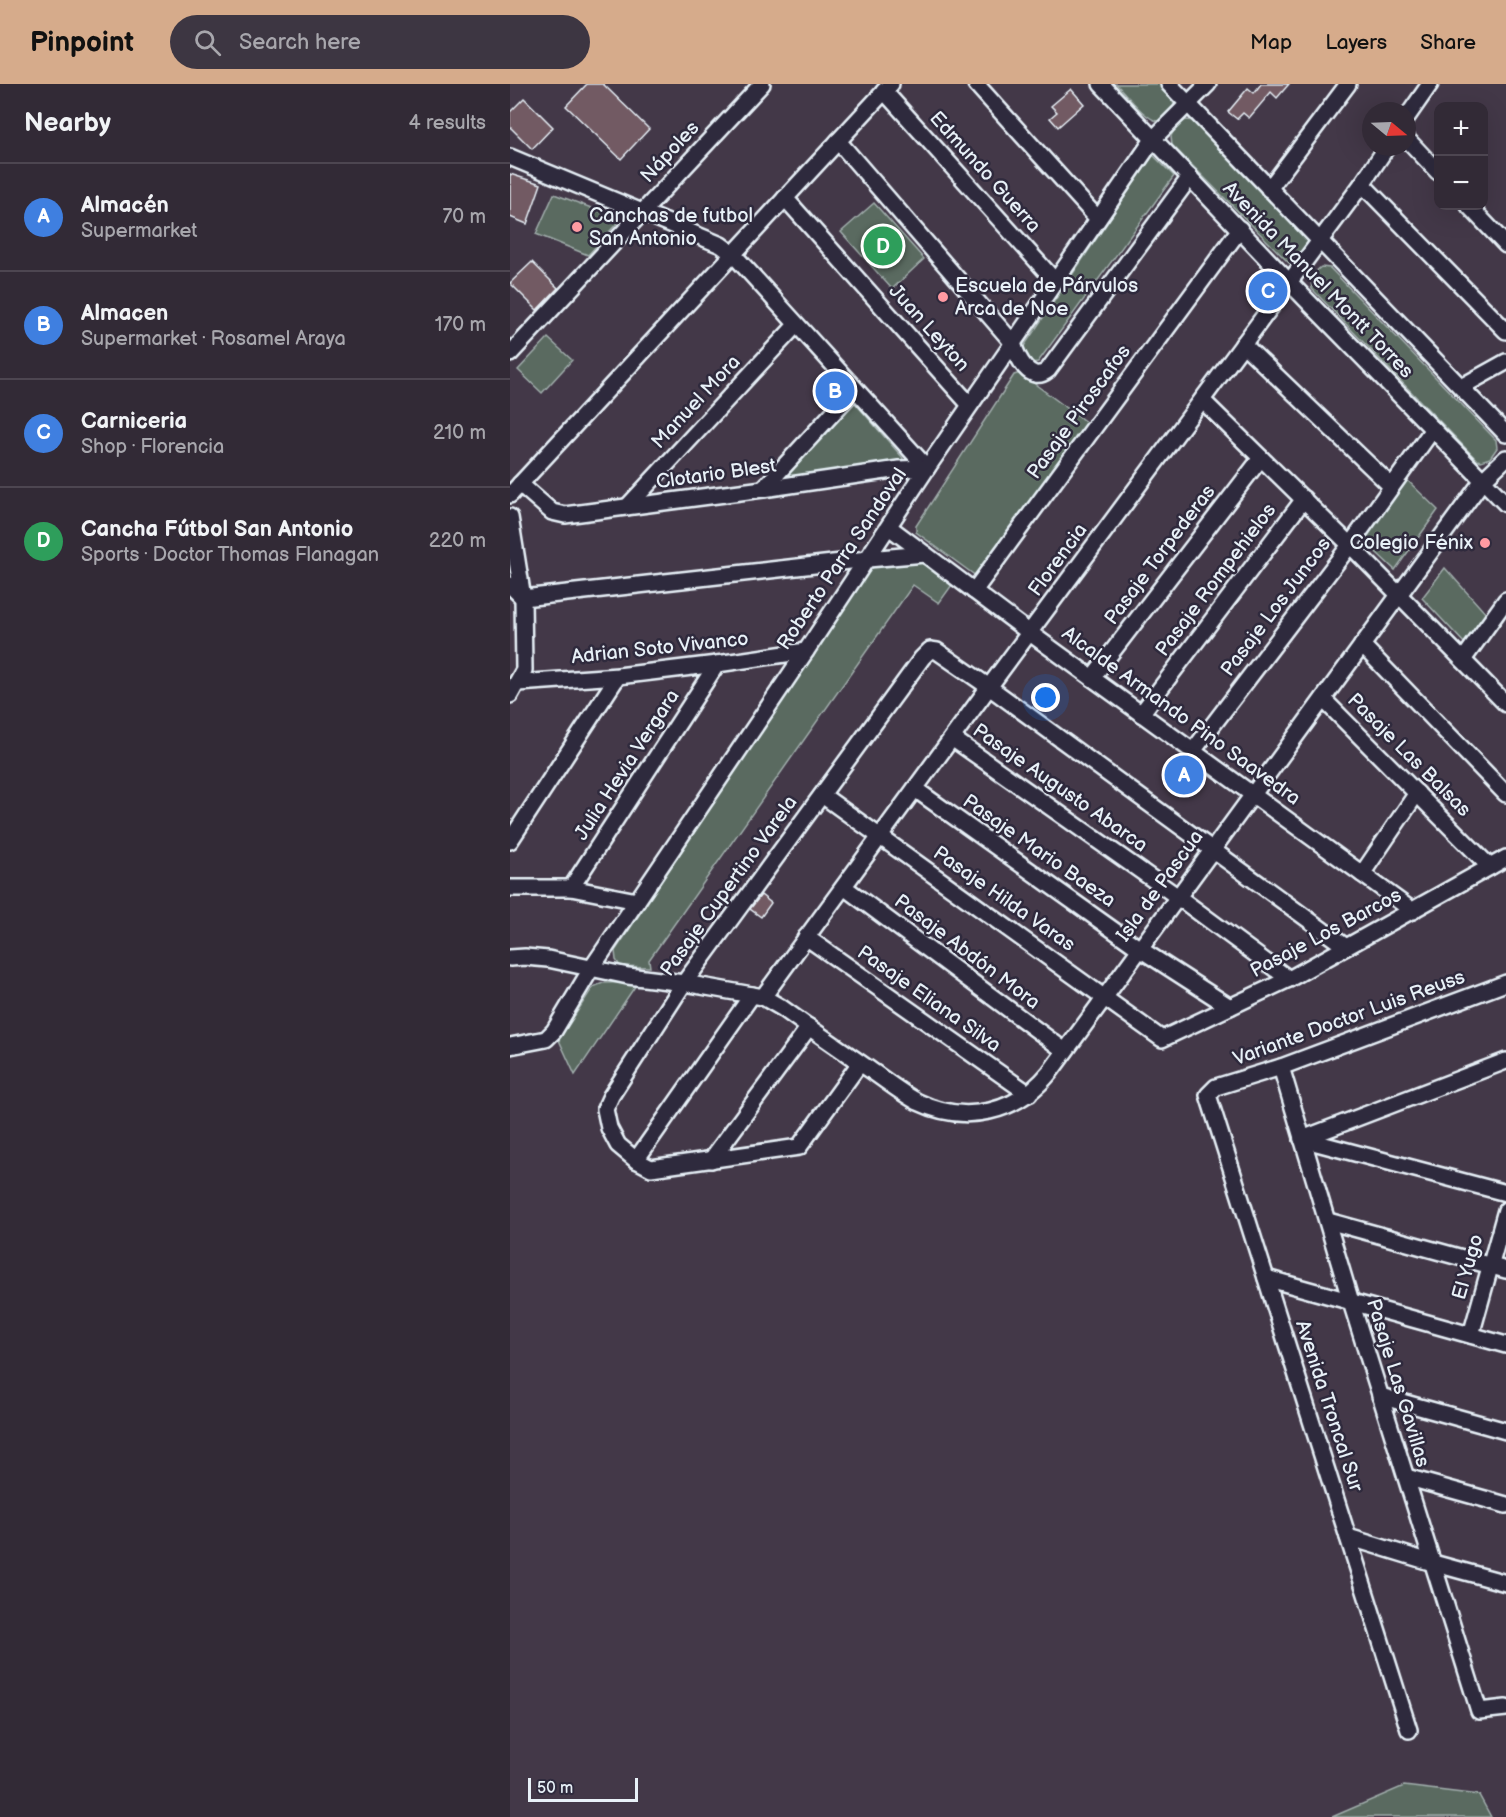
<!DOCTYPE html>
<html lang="en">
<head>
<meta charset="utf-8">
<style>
  body { margin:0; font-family:"Balsamiq Sans",sans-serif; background:#3d3642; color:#f1f3f6 }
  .controls { position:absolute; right:18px; top:18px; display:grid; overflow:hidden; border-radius:12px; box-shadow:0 6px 24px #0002 }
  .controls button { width:54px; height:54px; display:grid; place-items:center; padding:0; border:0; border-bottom:2px solid #4d4651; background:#322a36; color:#f1f3f6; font:30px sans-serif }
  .compass { position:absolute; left:852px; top:18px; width:54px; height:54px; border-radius:50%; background:#322a36; box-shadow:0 6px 24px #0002; rotate:109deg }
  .scale { position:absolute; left:18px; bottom:15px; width:110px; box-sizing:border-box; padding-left:6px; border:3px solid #e8f1f8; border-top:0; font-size:16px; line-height:21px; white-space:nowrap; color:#e8f1f8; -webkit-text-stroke:4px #2f2a3d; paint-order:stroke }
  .you { position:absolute; left:536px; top:614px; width:21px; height:21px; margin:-15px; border:4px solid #fff; border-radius:50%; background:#1a73e8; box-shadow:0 0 0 9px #1a73e833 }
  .badge { display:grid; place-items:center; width:39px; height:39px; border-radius:50%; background:#d6ab8b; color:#fff; font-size:20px; font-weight:700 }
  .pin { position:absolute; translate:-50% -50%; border:3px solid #fff; box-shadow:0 2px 6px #0006 }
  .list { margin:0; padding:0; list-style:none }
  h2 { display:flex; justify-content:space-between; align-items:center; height:78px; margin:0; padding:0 24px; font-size:26px }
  h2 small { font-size:20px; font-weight:400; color:#a8a7ad }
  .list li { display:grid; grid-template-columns:39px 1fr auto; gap:18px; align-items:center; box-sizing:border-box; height:108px; padding:0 24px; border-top:2px solid #4d4651 }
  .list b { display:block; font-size:22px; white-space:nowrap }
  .list p { margin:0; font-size:20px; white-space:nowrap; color:#a8a7ad }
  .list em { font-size:20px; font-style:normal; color:#a8a7ad }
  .icon { flex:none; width:33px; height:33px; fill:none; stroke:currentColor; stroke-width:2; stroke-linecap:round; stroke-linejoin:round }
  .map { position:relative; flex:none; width:996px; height:1733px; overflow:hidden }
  header { display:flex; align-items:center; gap:36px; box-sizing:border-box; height:84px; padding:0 30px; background:#d6ab8b; color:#111 }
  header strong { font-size:28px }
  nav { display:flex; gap:33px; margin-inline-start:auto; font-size:21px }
  .search { width:420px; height:54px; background:#3d3642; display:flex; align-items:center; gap:15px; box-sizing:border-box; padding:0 21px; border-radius:33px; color:#a8a7ad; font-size:22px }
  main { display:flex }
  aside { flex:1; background:#322a36 }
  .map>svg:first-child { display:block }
  .green { fill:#5a6a61; stroke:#a1aeac; stroke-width:1.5 }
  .building { fill:#725a63; stroke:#e8f1f8; stroke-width:1.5 }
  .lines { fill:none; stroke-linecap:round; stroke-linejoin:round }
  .minor-casing { stroke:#e8f1f8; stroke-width:20 }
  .minor { stroke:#2f2a3d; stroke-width:15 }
  .poi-dot { fill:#ff9aa2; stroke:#2f2a3d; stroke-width:2 }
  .labels { text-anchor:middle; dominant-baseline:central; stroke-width:5; stroke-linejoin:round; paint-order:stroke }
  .street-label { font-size:20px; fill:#e8f1f8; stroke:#2f2a3d }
  .poi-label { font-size:20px; fill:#e8f1f8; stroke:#2f2a3d; text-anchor:start }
</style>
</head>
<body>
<header>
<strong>Pinpoint</strong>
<div class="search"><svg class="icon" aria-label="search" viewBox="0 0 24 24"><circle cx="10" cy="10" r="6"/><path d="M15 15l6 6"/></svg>Search here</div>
<nav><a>Map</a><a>Layers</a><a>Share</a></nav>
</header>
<main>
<aside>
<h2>Nearby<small>4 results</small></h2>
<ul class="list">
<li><span class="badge" style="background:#3f7fe0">A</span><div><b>Almacén</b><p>Supermarket</p></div><em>70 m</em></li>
<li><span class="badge" style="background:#3f7fe0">B</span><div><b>Almacen</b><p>Supermarket · Rosamel Araya</p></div><em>170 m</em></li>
<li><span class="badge" style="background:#3f7fe0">C</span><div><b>Carniceria</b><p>Shop · Florencia</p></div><em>210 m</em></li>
<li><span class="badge" style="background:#2e9e5b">D</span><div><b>Cancha Fútbol San Antonio</b><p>Sports · Doctor Thomas Flanagan</p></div><em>220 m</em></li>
</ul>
</aside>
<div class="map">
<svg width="996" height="1733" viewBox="0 0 996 1733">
  <rect width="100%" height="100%" fill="#433848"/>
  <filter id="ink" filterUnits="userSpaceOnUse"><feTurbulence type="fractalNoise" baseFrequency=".0167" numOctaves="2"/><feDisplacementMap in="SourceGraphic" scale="12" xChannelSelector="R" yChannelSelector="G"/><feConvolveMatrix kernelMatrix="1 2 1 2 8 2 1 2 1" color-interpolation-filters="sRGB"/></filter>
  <g filter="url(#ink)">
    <g class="green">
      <path d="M 606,0 L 652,0 C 659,8 664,13 664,24 C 660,28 656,36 650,37 C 638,39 615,9 606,0 Z"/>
      <path d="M 676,36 L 685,37 L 799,155 L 799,164 L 787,179 L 779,179 L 662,61 L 661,52 L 666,43 Z"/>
      <path d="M 643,71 L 664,92 L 528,278 L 520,279 L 512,265 Z"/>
      <path d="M 44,110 L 111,135 L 78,171 L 26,150 Z"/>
      <path d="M 364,119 L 414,175 L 382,205 L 331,148 Z"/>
      <path d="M 811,183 L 820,184 L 986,356 L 987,364 L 980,374 L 971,377 L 967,376 L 802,205 C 800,195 803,189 811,183 Z"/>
      <path d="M 38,254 L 62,276 L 32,309 L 8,286 Z"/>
      <path d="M 510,289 L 581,342 L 470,495 L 406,448 L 406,442 L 504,291 Z"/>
      <path d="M 340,319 L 345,319 L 393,374 L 391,381 L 272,396 L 272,390 Z"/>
      <path d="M 894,393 L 928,426 L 885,486 L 851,454 Z"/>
      <path d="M 405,474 L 442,501 L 429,519 L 403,501 L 139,876 L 140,883 L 110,882 L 106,876 L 105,867 L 363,480 Z"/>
      <path d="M 935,484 L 978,532 L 957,562 L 912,514 Z"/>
      <path d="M 128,898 L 65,991 L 49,956 L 83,903 L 93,899 Z"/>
      <path d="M 894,1702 L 969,1711 L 981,1733 L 822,1733 Z"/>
    </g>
    <g class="building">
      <path d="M 77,0 L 93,0 L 139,45 L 111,75 L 56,22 Z"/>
      <path d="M 751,0 L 779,0 L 767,14 L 761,8 L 739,34 L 733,29 L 727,35 L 718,28 L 738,4 L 744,9 Z"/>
      <path d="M 561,5 L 574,20 L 548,43 L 540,34 L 547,28 L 541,22 Z"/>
      <path d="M 14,14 L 43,43 L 22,65 L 0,43 L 0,28 Z"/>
      <path d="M 0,90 L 31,100 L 17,140 L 0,133 Z"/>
      <path d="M 22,178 L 48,204 L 27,226 L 0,199 Z"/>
      <path d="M 251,811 L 261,819 L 251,833 L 240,825 Z"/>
    </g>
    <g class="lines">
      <defs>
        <g id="minor">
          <path d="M 466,0 L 588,135"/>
          <path d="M 591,0 L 779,198 L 996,420"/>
          <path d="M 659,0 L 996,350"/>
          <path d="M 374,7 L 545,197"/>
          <path d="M 897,33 L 920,0"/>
          <path d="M 897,55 L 928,88"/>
          <path d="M 328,57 L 503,259 C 507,273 520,301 538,286 L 680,93"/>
          <path d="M 0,73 L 211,161 L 223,170 L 417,384"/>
          <path d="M 852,100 L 996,247"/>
          <path d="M 759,105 L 838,0"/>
          <path d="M 275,114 L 460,321"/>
          <path d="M 959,122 L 996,161"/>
          <path d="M 733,260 L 881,402"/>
          <path d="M 0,270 L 252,0"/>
          <path d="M 951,303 L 996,278"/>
          <path d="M 692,316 L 840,461 L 996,620"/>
          <path d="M 10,400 L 42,428 L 55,431 L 253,405 L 389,385 L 417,384"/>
          <path d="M 253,405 L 345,305"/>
          <path d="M 0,411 L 381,0"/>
          <path d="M 117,423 L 286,241"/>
          <path d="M 0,433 L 13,514 L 14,586 L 0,611"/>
          <path d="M 379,443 L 520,549 L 903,827"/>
          <path d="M 0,501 L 13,514 L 358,475 L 415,470"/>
          <path d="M 464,507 L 730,145"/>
          <path d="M 852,561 L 996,710"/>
          <path d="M 953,576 L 996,516"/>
          <path d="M 582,594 L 751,374"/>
          <path d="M 8,599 L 108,592 L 207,580 L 296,567"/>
          <path d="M 813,615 L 980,783"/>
          <path d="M 631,630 L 794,415"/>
          <path d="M 442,654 L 668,813 L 779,895"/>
          <path d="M 683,667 L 840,461 L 923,345"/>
          <path d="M 405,705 L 630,865 L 720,923"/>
          <path d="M 312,711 L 652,955 L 779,895 L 996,774"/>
          <path d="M 0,757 L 108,592"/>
          <path d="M 852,790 L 907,709"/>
          <path d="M 334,803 L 555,967"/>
          <path d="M 0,804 L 61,804 L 127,817"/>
          <path d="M 61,804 L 207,580"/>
          <path d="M 296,853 L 519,1010"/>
          <path d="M 0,874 L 15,873 L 38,875 L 118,892 L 174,899 L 242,911 L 253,913 L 272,924 C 301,945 330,965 359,985 C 375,996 391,1009 408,1018 C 456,1041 507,1029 540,988 L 973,396 L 996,374"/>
          <path d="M 253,913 L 479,603 L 852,100 L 877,63"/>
          <path d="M 0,962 L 36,955 L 44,947 L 81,885 L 296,567 L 417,384 L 644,54 L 698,0"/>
          <path d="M 350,979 L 289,1063 L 141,1084 L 126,1076 L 108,1061 L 99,1044 L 95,1025 L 101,1012 L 174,899 L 412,574 L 420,566 L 427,567 L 479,603 L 836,863"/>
          <path d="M 771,983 L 841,1218 L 969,1627 L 996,1624"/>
          <path d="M 792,1055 L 996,977"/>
          <path d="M 792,1055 L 996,1109"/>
          <path d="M 126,1076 L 242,911"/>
          <path d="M 201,1076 L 299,943"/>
          <path d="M 818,1137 L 996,1186"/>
          <path d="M 756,1194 L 996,1261"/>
          <path d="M 961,1251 L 996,1126"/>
          <path d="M 870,1312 L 996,1347"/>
          <path d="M 896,1393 L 996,1421"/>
          <path d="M 838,1453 L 923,1479 L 996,1499"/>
          <path d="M 899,1646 L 698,1011 L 706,1003 L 771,983 L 996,899"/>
        </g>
      </defs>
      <use href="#minor" class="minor-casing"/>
      <use href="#minor" class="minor"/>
    </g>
  </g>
  <g class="poi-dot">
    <circle cx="67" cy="143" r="6"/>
    <circle cx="433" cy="213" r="6"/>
    <circle cx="975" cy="459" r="6"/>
  </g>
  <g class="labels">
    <g class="street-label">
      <text transform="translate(160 68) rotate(-47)">Nápoles</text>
      <text transform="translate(475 88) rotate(48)">Edmundo Guerra</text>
      <text transform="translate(808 196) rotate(46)">Avenida Manuel Montt Torres</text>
      <text transform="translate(419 244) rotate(48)">Juan Leyton</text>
      <text transform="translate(186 318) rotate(-47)">Manuel Mora</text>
      <text transform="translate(569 328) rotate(-54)">Pasaje Piroscafos</text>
      <text transform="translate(206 390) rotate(-8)">Clotario Blest</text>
      <text transform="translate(650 471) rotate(-53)">Pasaje Torpederas</text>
      <text transform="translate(332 475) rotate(-56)">Roberto Parra Sandoval</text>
      <text transform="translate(548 476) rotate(-54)">Florencia</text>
      <text transform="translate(706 496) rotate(-53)">Pasaje Rompehielos</text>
      <text transform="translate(766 523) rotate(-53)">Pasaje Los Juncos</text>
      <text transform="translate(150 564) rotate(-6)">Adrian Soto Vivanco</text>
      <text transform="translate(671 632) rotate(36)">Alcalde Armando Pino Saavedra</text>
      <text transform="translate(899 671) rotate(45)">Pasaje Las Balsas</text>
      <text transform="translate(117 681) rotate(-57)">Julia Hevia Vergara</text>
      <text transform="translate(550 704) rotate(35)">Pasaje Augusto Abarca</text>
      <text transform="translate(529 767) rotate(35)">Pasaje Mario Baeza</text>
      <text transform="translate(219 802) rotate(-54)">Pasaje Cupertino Varela</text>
      <text transform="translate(650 802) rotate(-54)">Isla de Pascua</text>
      <text transform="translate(494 815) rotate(35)">Pasaje Hilda Varas</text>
      <text transform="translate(816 849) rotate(-28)">Pasaje Los Barcos</text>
      <text transform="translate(457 868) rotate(37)">Pasaje Abdón Mora</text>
      <text transform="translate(419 915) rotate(35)">Pasaje Eliana Silva</text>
      <text transform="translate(839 934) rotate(-20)">Variante Doctor Luis Reuss</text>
      <text transform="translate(958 1183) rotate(-74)">El Yugo</text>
      <text transform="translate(888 1299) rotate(73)">Pasaje Las Gavillas</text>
      <text transform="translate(819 1322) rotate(72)">Avenida Troncal Sur</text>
    </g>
    <g class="poi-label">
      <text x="79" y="132">Canchas de futbol<tspan x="79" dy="23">San Antonio</tspan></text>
      <text x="445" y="202">Escuela de Párvulos<tspan x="445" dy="23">Arca de Noe</tspan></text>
      <text x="963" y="459" text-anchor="end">Colegio Fénix</text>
    </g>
  </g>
</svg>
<div class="controls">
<button>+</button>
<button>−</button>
</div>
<svg class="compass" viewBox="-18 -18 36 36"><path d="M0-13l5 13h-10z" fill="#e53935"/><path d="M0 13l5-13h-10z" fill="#a8a7ad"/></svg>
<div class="scale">50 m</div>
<div class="you"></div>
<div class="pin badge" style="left:674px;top:691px;background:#3f7fe0">A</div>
<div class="pin badge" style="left:325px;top:307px;background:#3f7fe0">B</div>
<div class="pin badge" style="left:758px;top:207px;background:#3f7fe0">C</div>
<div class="pin badge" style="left:373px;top:162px;background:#2e9e5b">D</div>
</div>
</main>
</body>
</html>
